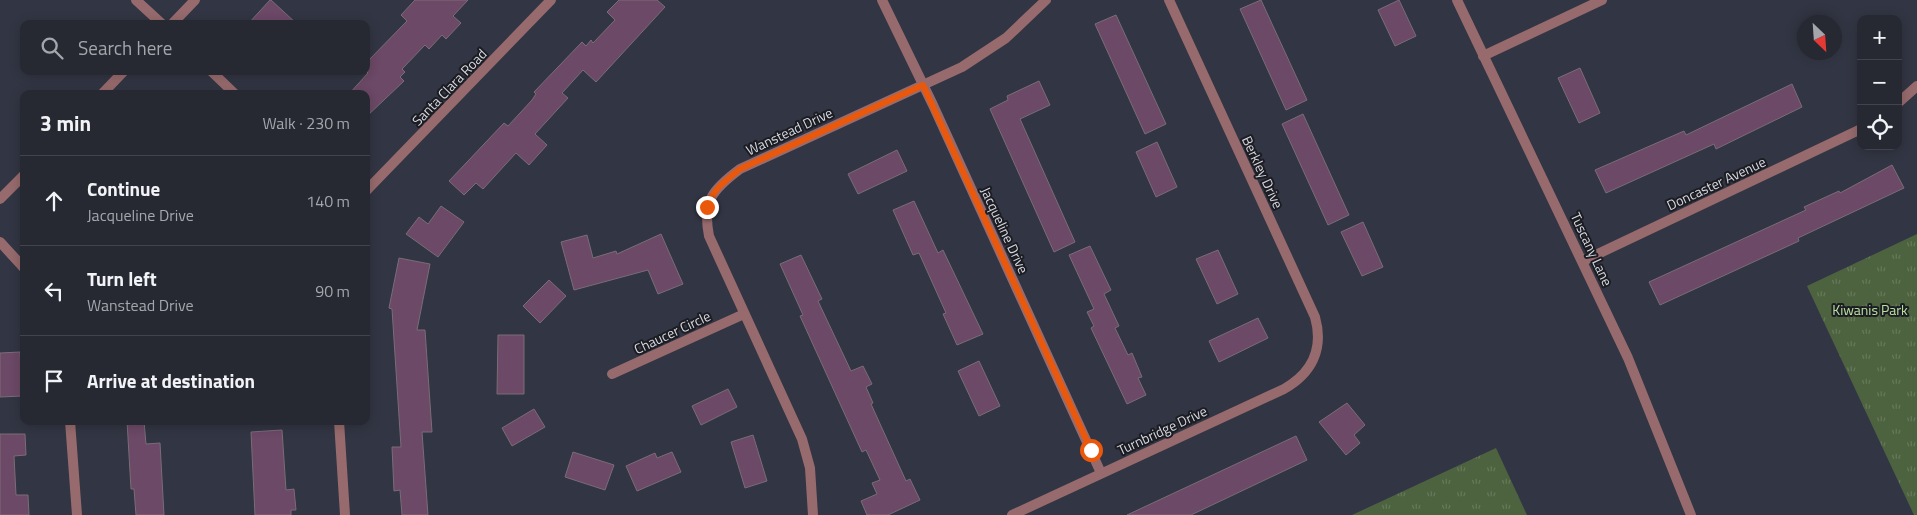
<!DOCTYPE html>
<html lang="en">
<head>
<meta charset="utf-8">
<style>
  body { margin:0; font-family:"Titillium Web",sans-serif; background:#2e303a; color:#f1f3f6 }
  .controls { position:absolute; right:15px; top:15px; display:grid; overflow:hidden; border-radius:10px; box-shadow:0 2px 12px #0003 }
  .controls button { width:45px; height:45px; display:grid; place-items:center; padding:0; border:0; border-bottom:1px solid #42444d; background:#262832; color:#f1f3f6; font:25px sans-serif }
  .compass { position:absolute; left:1797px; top:15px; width:45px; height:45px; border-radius:50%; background:#262832; box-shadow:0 2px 12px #0003; rotate:155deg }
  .stop { position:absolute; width:15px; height:15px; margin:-11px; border:4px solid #ea580c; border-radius:50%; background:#fff }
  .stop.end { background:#ea580c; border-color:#fff; box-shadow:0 1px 5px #0008 }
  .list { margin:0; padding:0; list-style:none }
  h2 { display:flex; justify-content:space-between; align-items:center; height:65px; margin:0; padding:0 20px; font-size:21px }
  h2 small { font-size:16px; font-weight:400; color:#a4a6ac }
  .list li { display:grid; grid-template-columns:32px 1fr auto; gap:15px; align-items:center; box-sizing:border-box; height:90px; padding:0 20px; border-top:1px solid #42444d }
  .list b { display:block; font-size:19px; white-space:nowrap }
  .list p { margin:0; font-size:16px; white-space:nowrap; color:#a4a6ac }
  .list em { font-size:16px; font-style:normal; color:#a4a6ac }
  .icon { flex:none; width:28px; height:28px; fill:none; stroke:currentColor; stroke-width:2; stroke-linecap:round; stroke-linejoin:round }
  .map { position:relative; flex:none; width:1917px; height:515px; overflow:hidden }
  .search { position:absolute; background:#262832; box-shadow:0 2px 12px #0003; left:20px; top:20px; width:350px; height:55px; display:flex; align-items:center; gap:12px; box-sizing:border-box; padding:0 18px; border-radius:10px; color:#a4a6ac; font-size:19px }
  .panel { position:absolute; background:#262832; box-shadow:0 2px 12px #0003; left:20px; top:90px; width:350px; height:335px; border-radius:10px }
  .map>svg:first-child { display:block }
  .park { fill:url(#park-tufts) }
  .building { fill:#6c4967; stroke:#7a6c78 }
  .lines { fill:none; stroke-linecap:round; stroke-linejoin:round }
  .street { stroke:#976b6d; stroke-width:10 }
  .route { stroke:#ea580c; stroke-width:6 }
  .labels { text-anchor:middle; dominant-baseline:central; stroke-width:4; stroke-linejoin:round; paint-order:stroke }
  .street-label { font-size:14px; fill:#d6d8e1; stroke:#1c1d23 }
  .park-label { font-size:14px; fill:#bae1a0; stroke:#1c1d23 }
</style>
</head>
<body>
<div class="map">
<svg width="1917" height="515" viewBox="0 0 1917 515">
  <defs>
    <pattern id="park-tufts" width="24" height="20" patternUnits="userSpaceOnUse" patternTransform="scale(1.25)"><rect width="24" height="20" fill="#4d623f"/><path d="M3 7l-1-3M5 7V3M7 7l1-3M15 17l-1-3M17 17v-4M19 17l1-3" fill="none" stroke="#66785a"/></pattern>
  </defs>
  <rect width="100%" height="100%" fill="#323543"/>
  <g class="park">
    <path d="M 1917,234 L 1917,515 L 1914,515 L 1807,286 Z"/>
    <path d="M 1496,448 L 1527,515 L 1352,515 Z"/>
  </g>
  <g class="building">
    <path d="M 270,0 L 271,0 L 297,24 L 248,24 Z"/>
    <path d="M 415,0 L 468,0 L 453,16 L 461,23 L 446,39 L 442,35 L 429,49 L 425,45 L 402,69 L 405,72 L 400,77 L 404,81 L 366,117 L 366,94 L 349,94 L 368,73 L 366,71 L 366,63 L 407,21 L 401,15 Z"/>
    <path d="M 619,0 L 657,0 L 665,7 L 596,82 L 583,70 L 562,93 L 568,98 L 535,134 L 547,145 L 529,165 L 516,153 L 483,189 L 476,183 L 464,195 L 449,181 L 504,123 L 508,126 L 532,100 L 536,94 L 534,92 L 582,42 L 586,46 L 591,40 L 593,43 L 615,20 L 607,12 Z"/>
    <path d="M 1261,0 L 1307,100 L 1286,110 L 1240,9 Z"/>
    <path d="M 1399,0 L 1416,36 L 1395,46 L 1378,10 Z"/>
    <path d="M 1116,15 L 1166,124 L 1145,134 L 1095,24 Z"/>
    <path d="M 1580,68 L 1600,113 L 1579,123 L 1558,78 Z"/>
    <path d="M 1039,81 L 1050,105 L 1020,119 L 1075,242 L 1054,252 L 990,109 L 1008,100 L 1007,96 Z"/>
    <path d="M 1792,84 L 1802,107 L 1716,149 L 1714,144 L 1606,193 L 1595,170 L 1684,131 L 1686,135 Z"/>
    <path d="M 1303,114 L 1349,215 L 1328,225 L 1282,124 Z"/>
    <path d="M 1157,142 L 1177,187 L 1156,197 L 1136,152 Z"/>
    <path d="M 897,150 L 907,171 L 858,194 L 848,174 Z"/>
    <path d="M 1892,165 L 1904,188 L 1798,238 L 1799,241 L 1660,305 L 1649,282 L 1806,210 L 1804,207 L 1839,191 L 1840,193 Z"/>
    <path d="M 914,201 L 938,253 L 943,250 L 983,334 L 957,345 L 943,314 L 946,313 L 919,253 L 913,255 L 893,210 Z"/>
    <path d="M 441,206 L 464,222 L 438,257 L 406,234 L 419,217 L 428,224 Z"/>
    <path d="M 1363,222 L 1383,267 L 1362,276 L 1341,232 Z"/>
    <path d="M 661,234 L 683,284 L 658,294 L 648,270 L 574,290 L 561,242 L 587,235 L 593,258 L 616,251 L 617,254 Z"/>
    <path d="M 1090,246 L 1111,290 L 1104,294 L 1119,326 L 1115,328 L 1128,355 L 1132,353 L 1142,377 L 1138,378 L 1146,395 L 1127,404 L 1091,328 L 1094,326 L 1087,312 L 1094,309 L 1069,255 Z"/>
    <path d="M 1218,250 L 1238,294 L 1217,304 L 1196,259 Z"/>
    <path d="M 801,255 L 822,299 L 818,301 L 851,371 L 863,366 L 872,384 L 866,387 L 873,403 L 871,404 L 906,481 L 910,479 L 920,500 L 888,515 L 867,515 L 861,501 L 877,494 L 872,483 L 880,480 L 866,450 L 862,452 L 800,316 L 803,315 L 780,264 Z"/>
    <path d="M 399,258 L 430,264 L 417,330 L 425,330 L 432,432 L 422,432 L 428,515 L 402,515 L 400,490 L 394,491 L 392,447 L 401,447 L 392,309 L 389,308 Z"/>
    <path d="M 549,280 L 566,296 L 540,323 L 523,306 Z"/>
    <path d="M 1258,318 L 1268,338 L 1219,362 L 1209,341 Z"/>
    <path d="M 498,335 L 524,335 L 524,394 L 497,394 Z"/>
    <path d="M 20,352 L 23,396 L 0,397 L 0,353 Z"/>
    <path d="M 979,361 L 1000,406 L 979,416 L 958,371 Z"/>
    <path d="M 728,389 L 737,407 L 701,425 L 692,406 Z"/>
    <path d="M 1347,403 L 1365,425 L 1354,435 L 1360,443 L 1346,455 L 1319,422 Z"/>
    <path d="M 534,409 L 545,427 L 512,446 L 502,428 Z"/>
    <path d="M 127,421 L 144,421 L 146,444 L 160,443 L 164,515 L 136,515 L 134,489 L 131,489 Z"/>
    <path d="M 282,430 L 286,490 L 294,489 L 296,510 L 291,510 L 291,515 L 255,515 L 251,432 Z"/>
    <path d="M 0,434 L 25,434 L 26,455 L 14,456 L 16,495 L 28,495 L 29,515 L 0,515 Z"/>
    <path d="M 753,435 L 767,481 L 745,488 L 731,442 Z"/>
    <path d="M 1296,436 L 1307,460 L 1191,515 L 1127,515 Z"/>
    <path d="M 573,452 L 614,465 L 605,490 L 565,477 Z"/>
    <path d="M 672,452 L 681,472 L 637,491 L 626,466 L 655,453 L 657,458 Z"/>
  </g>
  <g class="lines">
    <g class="street">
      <path d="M 136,0 L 162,24"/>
      <path d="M 882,0 L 933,105 L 1101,473"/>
      <path d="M 1457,0 L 1628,358 L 1691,515"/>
      <path d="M 172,24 L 195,0"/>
      <path d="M 1483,56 L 1602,0"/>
      <path d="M 211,71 L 235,94"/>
      <path d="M 102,94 L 124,71"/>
      <path d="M 1898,103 L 1917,86"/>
      <path d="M 366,191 L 551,0"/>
      <path d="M 0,199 L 24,175"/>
      <path d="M 0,242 L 24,268"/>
      <path d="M 1583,261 L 1861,129"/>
      <path d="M 612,374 L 744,314"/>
      <path d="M 70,421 L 77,515"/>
      <path d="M 339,421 L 345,515"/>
      <path d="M 813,515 L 810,468 L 802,439 L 709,236 C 702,201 713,189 740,169 L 962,67 L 1006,38 L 1046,0"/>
      <path d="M 1012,515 L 1284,389 C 1312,373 1324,349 1315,317 L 1169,0"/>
    </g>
  </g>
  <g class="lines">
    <path class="route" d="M 707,207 C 714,188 725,181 740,169 L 923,85 L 1091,450"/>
  </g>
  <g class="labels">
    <g class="street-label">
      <text transform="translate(449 87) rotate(-46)">Santa Clara Road</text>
      <text transform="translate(789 131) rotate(-25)">Wanstead Drive</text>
      <text transform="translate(1263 172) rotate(65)">Berkley Drive</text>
      <text transform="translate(1716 183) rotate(-25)">Doncaster Avenue</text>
      <text transform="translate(1005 230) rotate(65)">Jacqueline Drive</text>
      <text transform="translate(1592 249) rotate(65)">Tuscany Lane</text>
      <text transform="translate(672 332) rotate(-25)">Chaucer Circle</text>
      <text transform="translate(1162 430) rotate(-25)">Turnbridge Drive</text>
    </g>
    <g class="park-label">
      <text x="1870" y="309">Kiwanis Park</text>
    </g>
  </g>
</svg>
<div class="controls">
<button>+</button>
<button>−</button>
<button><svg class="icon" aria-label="locate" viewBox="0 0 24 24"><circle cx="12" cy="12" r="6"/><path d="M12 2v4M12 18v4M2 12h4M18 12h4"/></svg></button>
</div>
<svg class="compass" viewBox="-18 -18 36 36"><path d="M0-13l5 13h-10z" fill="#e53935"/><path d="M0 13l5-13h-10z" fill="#a4a6ac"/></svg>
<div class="stop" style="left:1091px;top:450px"></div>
<div class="stop end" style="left:707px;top:207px"></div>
<div class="search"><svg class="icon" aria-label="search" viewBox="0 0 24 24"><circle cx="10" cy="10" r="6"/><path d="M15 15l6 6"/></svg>Search here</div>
<section class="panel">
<h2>3 min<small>Walk · 230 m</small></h2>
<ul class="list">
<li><svg class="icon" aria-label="ahead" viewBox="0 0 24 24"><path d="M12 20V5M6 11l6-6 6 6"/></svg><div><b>Continue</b><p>Jacqueline Drive</p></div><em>140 m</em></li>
<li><svg class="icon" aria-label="left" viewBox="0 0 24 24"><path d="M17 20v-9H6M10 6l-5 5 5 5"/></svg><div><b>Turn left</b><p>Wanstead Drive</p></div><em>90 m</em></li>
<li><svg class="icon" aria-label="arrive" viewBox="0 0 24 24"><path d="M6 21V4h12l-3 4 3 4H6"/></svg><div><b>Arrive at destination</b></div></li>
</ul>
</section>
</div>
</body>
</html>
